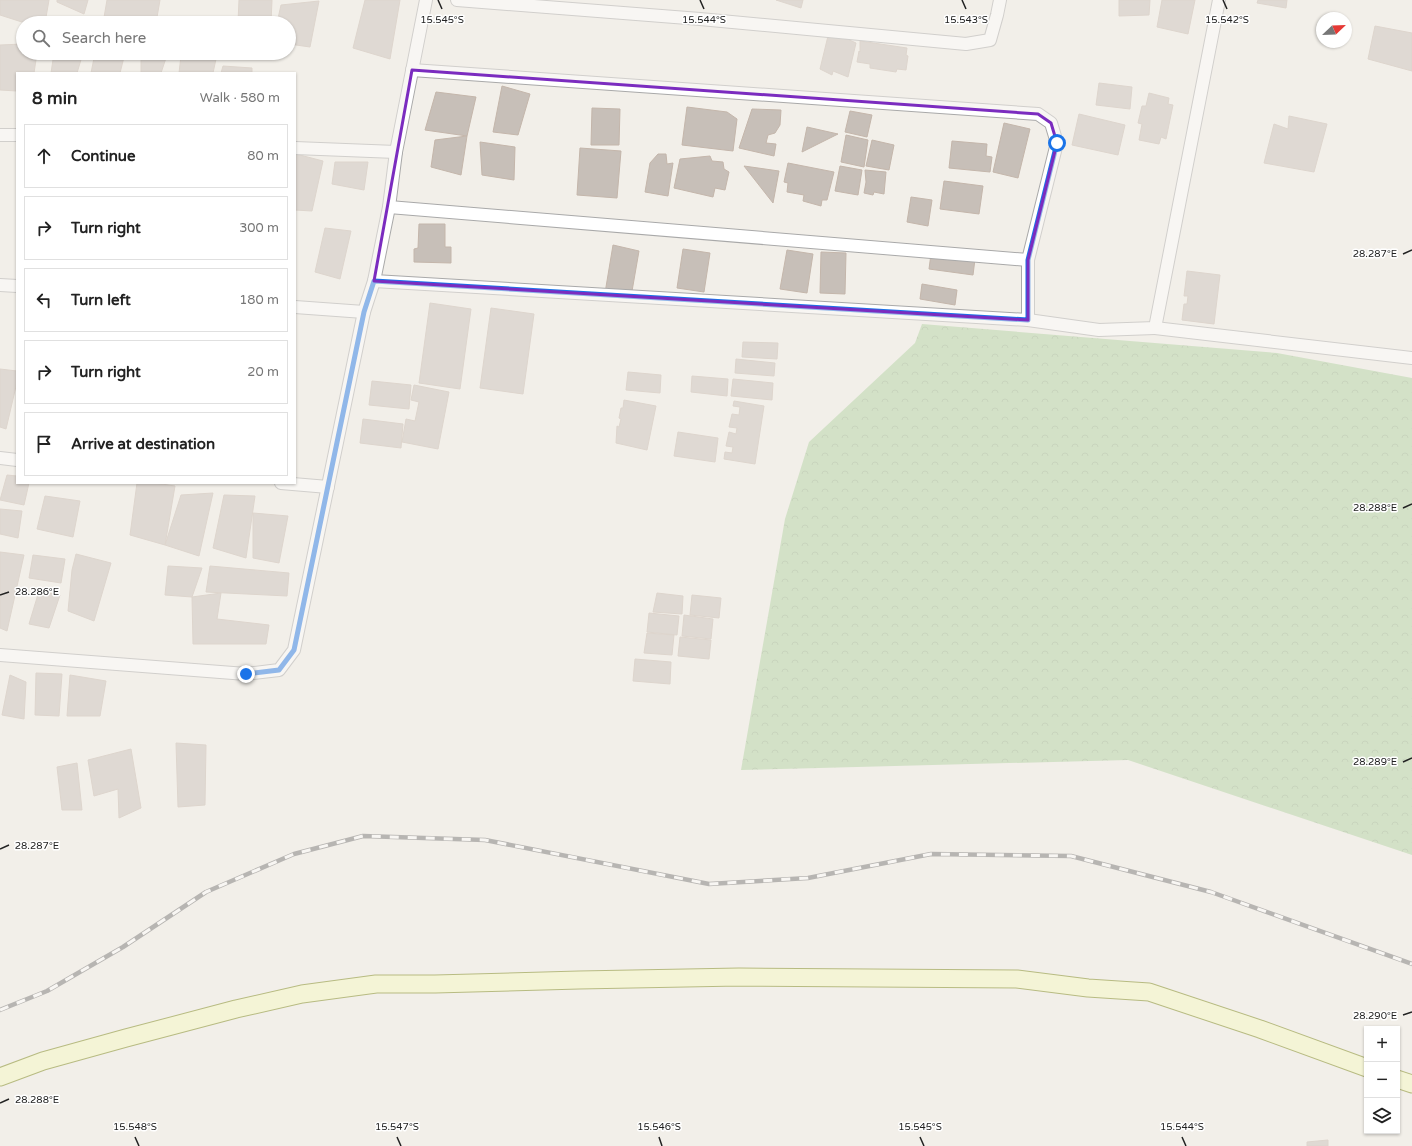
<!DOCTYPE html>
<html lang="en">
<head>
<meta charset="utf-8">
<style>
  body { margin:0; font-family:"Varela Round",sans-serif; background:#f6f6f6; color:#222 }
  .controls { position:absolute; right:12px; bottom:12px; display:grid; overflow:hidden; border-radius:0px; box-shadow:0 1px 3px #0004 }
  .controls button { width:36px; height:36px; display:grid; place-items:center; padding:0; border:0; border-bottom:1px solid #e0e0e0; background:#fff; color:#222; font:20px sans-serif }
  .compass { position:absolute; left:1316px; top:12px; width:36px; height:36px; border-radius:50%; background:#fff; box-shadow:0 1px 3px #0004; rotate:67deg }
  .stop { position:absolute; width:12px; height:12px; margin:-9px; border:3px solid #1a73e8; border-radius:50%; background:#fff }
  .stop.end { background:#1a73e8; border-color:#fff; box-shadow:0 1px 4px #0008 }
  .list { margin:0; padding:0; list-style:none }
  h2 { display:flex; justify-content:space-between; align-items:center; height:52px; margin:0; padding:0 16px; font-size:17px }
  h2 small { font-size:13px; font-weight:400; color:#767676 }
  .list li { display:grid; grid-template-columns:26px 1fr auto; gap:12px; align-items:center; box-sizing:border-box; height:64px; margin:0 8px 8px; padding:0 8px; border:1px solid #e0e0e0; border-radius:0px }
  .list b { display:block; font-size:15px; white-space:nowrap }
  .list em { font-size:13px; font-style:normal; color:#767676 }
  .icon { flex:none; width:22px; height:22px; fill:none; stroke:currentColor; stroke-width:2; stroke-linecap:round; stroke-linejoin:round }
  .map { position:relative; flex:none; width:1412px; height:1146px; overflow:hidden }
  .search { position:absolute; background:#fff; box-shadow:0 1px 3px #0004; left:16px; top:16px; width:280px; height:44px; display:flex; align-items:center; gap:10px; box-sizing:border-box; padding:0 14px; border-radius:22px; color:#767676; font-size:15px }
  .panel { position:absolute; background:#fff; box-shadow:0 1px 3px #0004; left:16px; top:72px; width:280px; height:412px; border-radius:0px }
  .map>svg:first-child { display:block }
  .forest { fill:url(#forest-crowns) }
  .building { fill:#c7bfb8; stroke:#c4b6ab }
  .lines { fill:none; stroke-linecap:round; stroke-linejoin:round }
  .street-casing { stroke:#a9a9a9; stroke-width:14 }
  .secondary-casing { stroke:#707d05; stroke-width:19 }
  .street { stroke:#fff; stroke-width:12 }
  .secondary { stroke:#f7fabf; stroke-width:17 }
  .rail-casing { stroke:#707070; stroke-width:4.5 }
  .rail { stroke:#fff; stroke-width:3; stroke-dasharray:9; stroke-linecap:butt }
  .route { stroke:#1a73e8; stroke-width:5 }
  .marked { fill:none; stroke:#7b2cbf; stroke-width:3; stroke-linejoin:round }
  .ticks { fill:none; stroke:#222; stroke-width:1.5 }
  .ticks-label { font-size:10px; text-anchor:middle; fill:#222; stroke:#fff; stroke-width:3; stroke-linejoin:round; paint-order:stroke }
</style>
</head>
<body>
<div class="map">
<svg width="1412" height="1146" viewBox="0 0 1412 1146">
  <defs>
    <pattern id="forest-crowns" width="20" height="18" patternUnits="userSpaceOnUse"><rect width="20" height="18" fill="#add19e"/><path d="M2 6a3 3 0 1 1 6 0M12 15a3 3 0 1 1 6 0" fill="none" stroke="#95b388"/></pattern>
  </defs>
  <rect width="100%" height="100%" fill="#f2efe9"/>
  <path class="forest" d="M 922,324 L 1277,353 L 1412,378 L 1412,855 L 1128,760 L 741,770 L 785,519 L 809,442 L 915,343 Z"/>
  <g class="building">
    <path d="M 0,0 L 49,0 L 45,23 L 25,23 L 0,15 Z"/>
    <path d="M 57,0 L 88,0 L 84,14 L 57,2 Z"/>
    <path d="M 107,0 L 160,0 L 156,23 L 103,23 Z"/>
    <path d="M 239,0 L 272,0 L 271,23 L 238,22 Z"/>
    <path d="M 365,0 L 400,0 L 390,59 L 353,48 Z"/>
    <path d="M 776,0 L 803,0 L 801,8 Z"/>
    <path d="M 1119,0 L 1150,0 L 1149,15 L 1119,16 Z"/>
    <path d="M 1162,0 L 1195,0 L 1188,34 L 1157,27 Z"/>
    <path d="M 1258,0 L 1287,0 L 1286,8 L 1257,3 Z"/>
    <path d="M 319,1 L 310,47 L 289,44 L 289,23 L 277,23 L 281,5 Z"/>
    <path d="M 1375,26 L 1412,33 L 1412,71 L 1368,59 Z"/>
    <path d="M 828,36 L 841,36 L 856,43 L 848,77 L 833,71 L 832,75 L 820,69 Z"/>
    <path d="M 860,41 L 907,48 L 906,55 L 908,56 L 906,70 L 897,69 L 896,72 L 870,68 L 870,64 L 857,62 L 859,51 L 860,52 Z"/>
    <path d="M 23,44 L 23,53 L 37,53 L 34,73 L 17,73 L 17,91 L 0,90 L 0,45 Z"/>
    <path d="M 54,53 L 83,53 L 77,73 L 51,73 Z"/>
    <path d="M 95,53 L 125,53 L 120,73 L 91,73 Z"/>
    <path d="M 141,53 L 166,58 L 161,73 L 141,73 Z"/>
    <path d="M 181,56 L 216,59 L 213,73 L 179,73 Z"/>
    <path d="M 223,66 L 252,68 L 252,73 L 221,73 Z"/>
    <path d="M 1099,83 L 1132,87 L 1130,109 L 1096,105 Z"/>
    <path d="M 502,86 L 530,94 L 518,135 L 493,132 Z"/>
    <path d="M 436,92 L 476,97 L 467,136 L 425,130 Z"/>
    <path d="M 1149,93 L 1169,98 L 1168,104 L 1173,105 L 1166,139 L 1161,137 L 1159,144 L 1139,140 L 1142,124 L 1138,123 L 1142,106 L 1146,106 Z"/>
    <path d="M 687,107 L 727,112 L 737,119 L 733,151 L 682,145 Z"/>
    <path d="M 592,108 L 620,109 L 619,145 L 591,145 Z"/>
    <path d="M 752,109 L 781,110 L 780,125 L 775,133 L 768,135 L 766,143 L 776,144 L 774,156 L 739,148 Z"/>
    <path d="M 850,111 L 872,115 L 867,137 L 845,132 Z"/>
    <path d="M 1079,114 L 1125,125 L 1118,155 L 1072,145 Z"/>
    <path d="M 1289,116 L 1327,124 L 1314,172 L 1264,163 L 1274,124 L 1288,129 Z"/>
    <path d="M 1004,123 L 1030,129 L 1018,178 L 993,172 Z"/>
    <path d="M 807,127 L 838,134 L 802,152 Z"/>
    <path d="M 846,135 L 868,140 L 864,167 L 841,162 Z"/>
    <path d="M 467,136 L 461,175 L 431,167 L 435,140 Z"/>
    <path d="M 872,140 L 894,145 L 889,170 L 866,166 Z"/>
    <path d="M 952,141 L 987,144 L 986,156 L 992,157 L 990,172 L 949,168 Z"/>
    <path d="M 480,142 L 515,147 L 514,180 L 482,175 Z"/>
    <path d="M 580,148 L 621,151 L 617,198 L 577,195 Z"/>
    <path d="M 296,154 L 323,161 L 312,211 L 295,210 L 295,163 Z"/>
    <path d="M 658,154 L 666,154 L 667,164 L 673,163 L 668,196 L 645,192 L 650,163 Z"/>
    <path d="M 710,156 L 712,161 L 723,162 L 724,169 L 729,172 L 725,190 L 715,188 L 713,197 L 674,188 L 680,159 Z"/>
    <path d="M 335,162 L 368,162 L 364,190 L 332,184 Z"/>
    <path d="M 788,163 L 834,172 L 827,200 L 822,200 L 821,206 L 803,201 L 804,195 L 787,192 L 788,183 L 784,182 Z"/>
    <path d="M 744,166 L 779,171 L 773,203 Z"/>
    <path d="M 840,166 L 862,170 L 858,195 L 835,191 Z"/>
    <path d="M 865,170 L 886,172 L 884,194 L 874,192 L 873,195 L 864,193 L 866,182 Z"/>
    <path d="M 944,181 L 983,186 L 979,214 L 940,209 Z"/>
    <path d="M 911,197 L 932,200 L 928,226 L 907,222 Z"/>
    <path d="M 419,224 L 445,224 L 445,247 L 451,247 L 451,263 L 414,262 L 414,249 L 418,248 Z"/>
    <path d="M 325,228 L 351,231 L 340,279 L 315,272 Z"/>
    <path d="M 613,245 L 639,251 L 631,297 L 605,293 Z"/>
    <path d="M 683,249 L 710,253 L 704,292 L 677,288 Z"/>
    <path d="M 787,250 L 813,254 L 807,293 L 780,289 Z"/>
    <path d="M 821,252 L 846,253 L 845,294 L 820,293 Z"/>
    <path d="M 931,254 L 975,259 L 973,275 L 929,269 Z"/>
    <path d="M 1187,271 L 1220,275 L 1214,324 L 1182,320 L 1184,304 L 1187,304 L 1188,296 L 1184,296 Z"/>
    <path d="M 922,284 L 957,290 L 955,305 L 920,299 Z"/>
    <path d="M 430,303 L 471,309 L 460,389 L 419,383 Z"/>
    <path d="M 491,308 L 534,314 L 523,394 L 480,388 Z"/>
    <path d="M 743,342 L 778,343 L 777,359 L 742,357 Z"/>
    <path d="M 736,359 L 775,363 L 774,376 L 735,373 Z"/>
    <path d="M 0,369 L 17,371 L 17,382 L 6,429 L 0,427 Z"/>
    <path d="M 628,372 L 661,375 L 660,393 L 626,390 Z"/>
    <path d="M 692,376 L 728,379 L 727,396 L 691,392 Z"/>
    <path d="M 733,379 L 773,383 L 772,400 L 731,396 Z"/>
    <path d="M 372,381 L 411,385 L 409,409 L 369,405 Z"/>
    <path d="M 414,385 L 449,392 L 438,449 L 402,442 L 406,419 L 415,421 L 419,402 L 411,400 Z"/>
    <path d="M 624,400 L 656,406 L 647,450 L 616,443 L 617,426 L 619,427 L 621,419 L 619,418 L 621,408 L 623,408 Z"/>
    <path d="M 734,401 L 764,406 L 755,464 L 724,459 L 725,452 L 732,453 L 733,447 L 726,446 L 729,432 L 736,434 L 737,428 L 729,427 L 732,414 L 739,415 L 740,407 L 733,406 Z"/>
    <path d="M 363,419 L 403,424 L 401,448 L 360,443 Z"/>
    <path d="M 678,432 L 718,438 L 715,462 L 674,456 Z"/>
    <path d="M 7,475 L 17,476 L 17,483 L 29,483 L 24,505 L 0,500 Z"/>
    <path d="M 137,483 L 155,483 L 175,486 L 165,545 L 130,535 Z"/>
    <path d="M 213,493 L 199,556 L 165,545 L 181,495 Z"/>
    <path d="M 224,495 L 255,496 L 246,558 L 213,548 Z"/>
    <path d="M 45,496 L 80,501 L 73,537 L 37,529 Z"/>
    <path d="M 0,509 L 22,511 L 18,538 L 0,534 Z"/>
    <path d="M 253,513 L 288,516 L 279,563 L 253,558 Z"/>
    <path d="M 0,552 L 24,555 L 7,631 L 0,628 Z"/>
    <path d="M 76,554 L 111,563 L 94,621 L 68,611 L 72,570 Z"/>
    <path d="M 33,555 L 65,559 L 61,583 L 29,578 Z"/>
    <path d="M 168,566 L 202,568 L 192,597 L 165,595 Z"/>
    <path d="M 210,566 L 289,573 L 287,596 L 206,592 Z"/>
    <path d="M 39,591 L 60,595 L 49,628 L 29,624 Z"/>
    <path d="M 221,593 L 217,619 L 269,625 L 266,644 L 193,644 L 192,597 Z"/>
    <path d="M 657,593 L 683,596 L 682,614 L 653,612 Z"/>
    <path d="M 692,595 L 721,598 L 719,618 L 690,615 Z"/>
    <path d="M 649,613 L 679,616 L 677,635 L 647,632 Z"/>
    <path d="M 684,615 L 713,619 L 711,639 L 682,636 Z"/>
    <path d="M 647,633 L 674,635 L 672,655 L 644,653 Z"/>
    <path d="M 680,637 L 711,640 L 709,659 L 678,656 Z"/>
    <path d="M 635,659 L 671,662 L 670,684 L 633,681 Z"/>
    <path d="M 36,673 L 62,674 L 59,716 L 35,715 Z"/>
    <path d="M 10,675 L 26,682 L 24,719 L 2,715 Z"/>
    <path d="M 70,675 L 106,681 L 100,716 L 67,716 Z"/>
    <path d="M 176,743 L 206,745 L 205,805 L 178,807 Z"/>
    <path d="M 131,749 L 141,808 L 119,818 L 118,789 L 94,796 L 88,760 Z"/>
    <path d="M 77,763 L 82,810 L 62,810 L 57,767 Z"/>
    <path d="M 1328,1140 L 1328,1146 L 1307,1146 L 1307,1142 Z"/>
  </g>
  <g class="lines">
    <defs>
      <g id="street">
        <path d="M 457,0 L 700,19 L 966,44 L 990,40 L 997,15 L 1000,0"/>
        <path d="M 412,70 L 1038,114 L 1051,123 L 1057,143 L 1028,260 L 1028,320"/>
        <path d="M 0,135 L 17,135"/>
        <path d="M 295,148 L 396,152"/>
        <path d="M 389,207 L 1028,260"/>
        <path d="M 374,281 L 1028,320 L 1099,330 L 1155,328 L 1219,0"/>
        <path d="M 0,285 L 17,286"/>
        <path d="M 295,307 L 364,312"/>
        <path d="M 1155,328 L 1412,358"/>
        <path d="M 0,458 L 17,460"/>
        <path d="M 281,483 L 328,487"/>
        <path d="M 0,655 L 246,674 L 279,670 L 294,650 L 364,312 L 374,281 L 389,207 L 396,152 L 426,0"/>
      </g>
      <g id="secondary">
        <path d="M 0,1077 L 43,1061 L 126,1038 L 236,1009 L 302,994 L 376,984 L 435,984 L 579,980 L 739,977 L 1017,979 L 1088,988 L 1149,992 L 1260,1029 L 1367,1068"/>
        <path d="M 1397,1079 L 1412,1084"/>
      </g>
    </defs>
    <use href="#street" class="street-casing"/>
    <use href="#secondary" class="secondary-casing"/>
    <use href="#street" class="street"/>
    <use href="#secondary" class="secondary"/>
    <defs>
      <path id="rail" d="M 0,1010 L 47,991 L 123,947 L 206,892 L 294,854 L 363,836 L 485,840 L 709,884 L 808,878 L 931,854 L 1071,856 L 1211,892 L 1412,964"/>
    </defs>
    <use href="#rail" class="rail-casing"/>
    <use href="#rail" class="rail"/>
  </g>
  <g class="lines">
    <path class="route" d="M 246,674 L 279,670 L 294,650 L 364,312 L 374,281 L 1028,320 L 1028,260 L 1057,143"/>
  </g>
  <path d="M0 0H1412V1146H0ZM 412,70 L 1038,114 L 1051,123 L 1057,143 L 1028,260 L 1028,320 L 374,281 Z" fill="#f2efe9" fill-opacity=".55" fill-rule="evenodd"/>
  <path class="marked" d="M 412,70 L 1038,114 L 1051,123 L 1057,143 L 1028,260 L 1028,320 L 374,281 Z"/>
  <path class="ticks" d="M 438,0 L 442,9M 700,0 L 704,9M 962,0 L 966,9M 1223,0 L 1227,9M 1403,254 L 1412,250M 1403,508 L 1412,504M 0,595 L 9,592M 1403,762 L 1412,758M 0,849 L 9,845M 1403,1015 L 1412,1012M 0,1103 L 9,1099M 135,1137 L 139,1146M 397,1137 L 401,1146M 659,1137 L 662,1146M 920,1137 L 924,1146M 1182,1137 L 1186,1146"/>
  <g class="ticks-label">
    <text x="442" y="23">15.545°S</text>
    <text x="704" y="23">15.544°S</text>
    <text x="1227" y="23">15.542°S</text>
    <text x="966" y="23">15.543°S</text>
    <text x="1375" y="257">28.287°E</text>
    <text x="1375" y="511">28.288°E</text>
    <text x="37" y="595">28.286°E</text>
    <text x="1375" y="765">28.289°E</text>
    <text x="37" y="849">28.287°E</text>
    <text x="1375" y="1019">28.290°E</text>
    <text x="37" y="1103">28.288°E</text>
    <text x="135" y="1130">15.548°S</text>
    <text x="397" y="1130">15.547°S</text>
    <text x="659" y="1130">15.546°S</text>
    <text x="920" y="1130">15.545°S</text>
    <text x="1182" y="1130">15.544°S</text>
  </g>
</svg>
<div class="controls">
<button>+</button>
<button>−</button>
<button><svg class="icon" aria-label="layers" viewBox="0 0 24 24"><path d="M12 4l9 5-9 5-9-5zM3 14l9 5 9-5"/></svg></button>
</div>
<svg class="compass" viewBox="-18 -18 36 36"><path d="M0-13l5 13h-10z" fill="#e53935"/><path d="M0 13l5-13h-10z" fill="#767676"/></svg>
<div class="stop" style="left:1057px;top:143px"></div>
<div class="stop end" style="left:246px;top:674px"></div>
<div class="search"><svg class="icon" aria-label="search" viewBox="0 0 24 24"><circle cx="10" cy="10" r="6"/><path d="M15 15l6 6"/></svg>Search here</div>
<section class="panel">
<h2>8 min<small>Walk · 580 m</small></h2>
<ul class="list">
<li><svg class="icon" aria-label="ahead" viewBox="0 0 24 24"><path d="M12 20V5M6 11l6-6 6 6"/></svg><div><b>Continue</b></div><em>80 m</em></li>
<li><svg class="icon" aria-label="right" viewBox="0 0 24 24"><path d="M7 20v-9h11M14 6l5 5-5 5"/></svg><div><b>Turn right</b></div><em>300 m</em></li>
<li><svg class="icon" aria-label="left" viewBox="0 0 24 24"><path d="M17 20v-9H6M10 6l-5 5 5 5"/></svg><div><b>Turn left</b></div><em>180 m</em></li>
<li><svg class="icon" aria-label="right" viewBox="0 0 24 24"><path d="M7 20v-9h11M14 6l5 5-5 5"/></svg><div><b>Turn right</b></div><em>20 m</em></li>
<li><svg class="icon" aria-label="arrive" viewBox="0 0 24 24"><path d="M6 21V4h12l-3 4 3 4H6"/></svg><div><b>Arrive at destination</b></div></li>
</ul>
</section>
</div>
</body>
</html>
